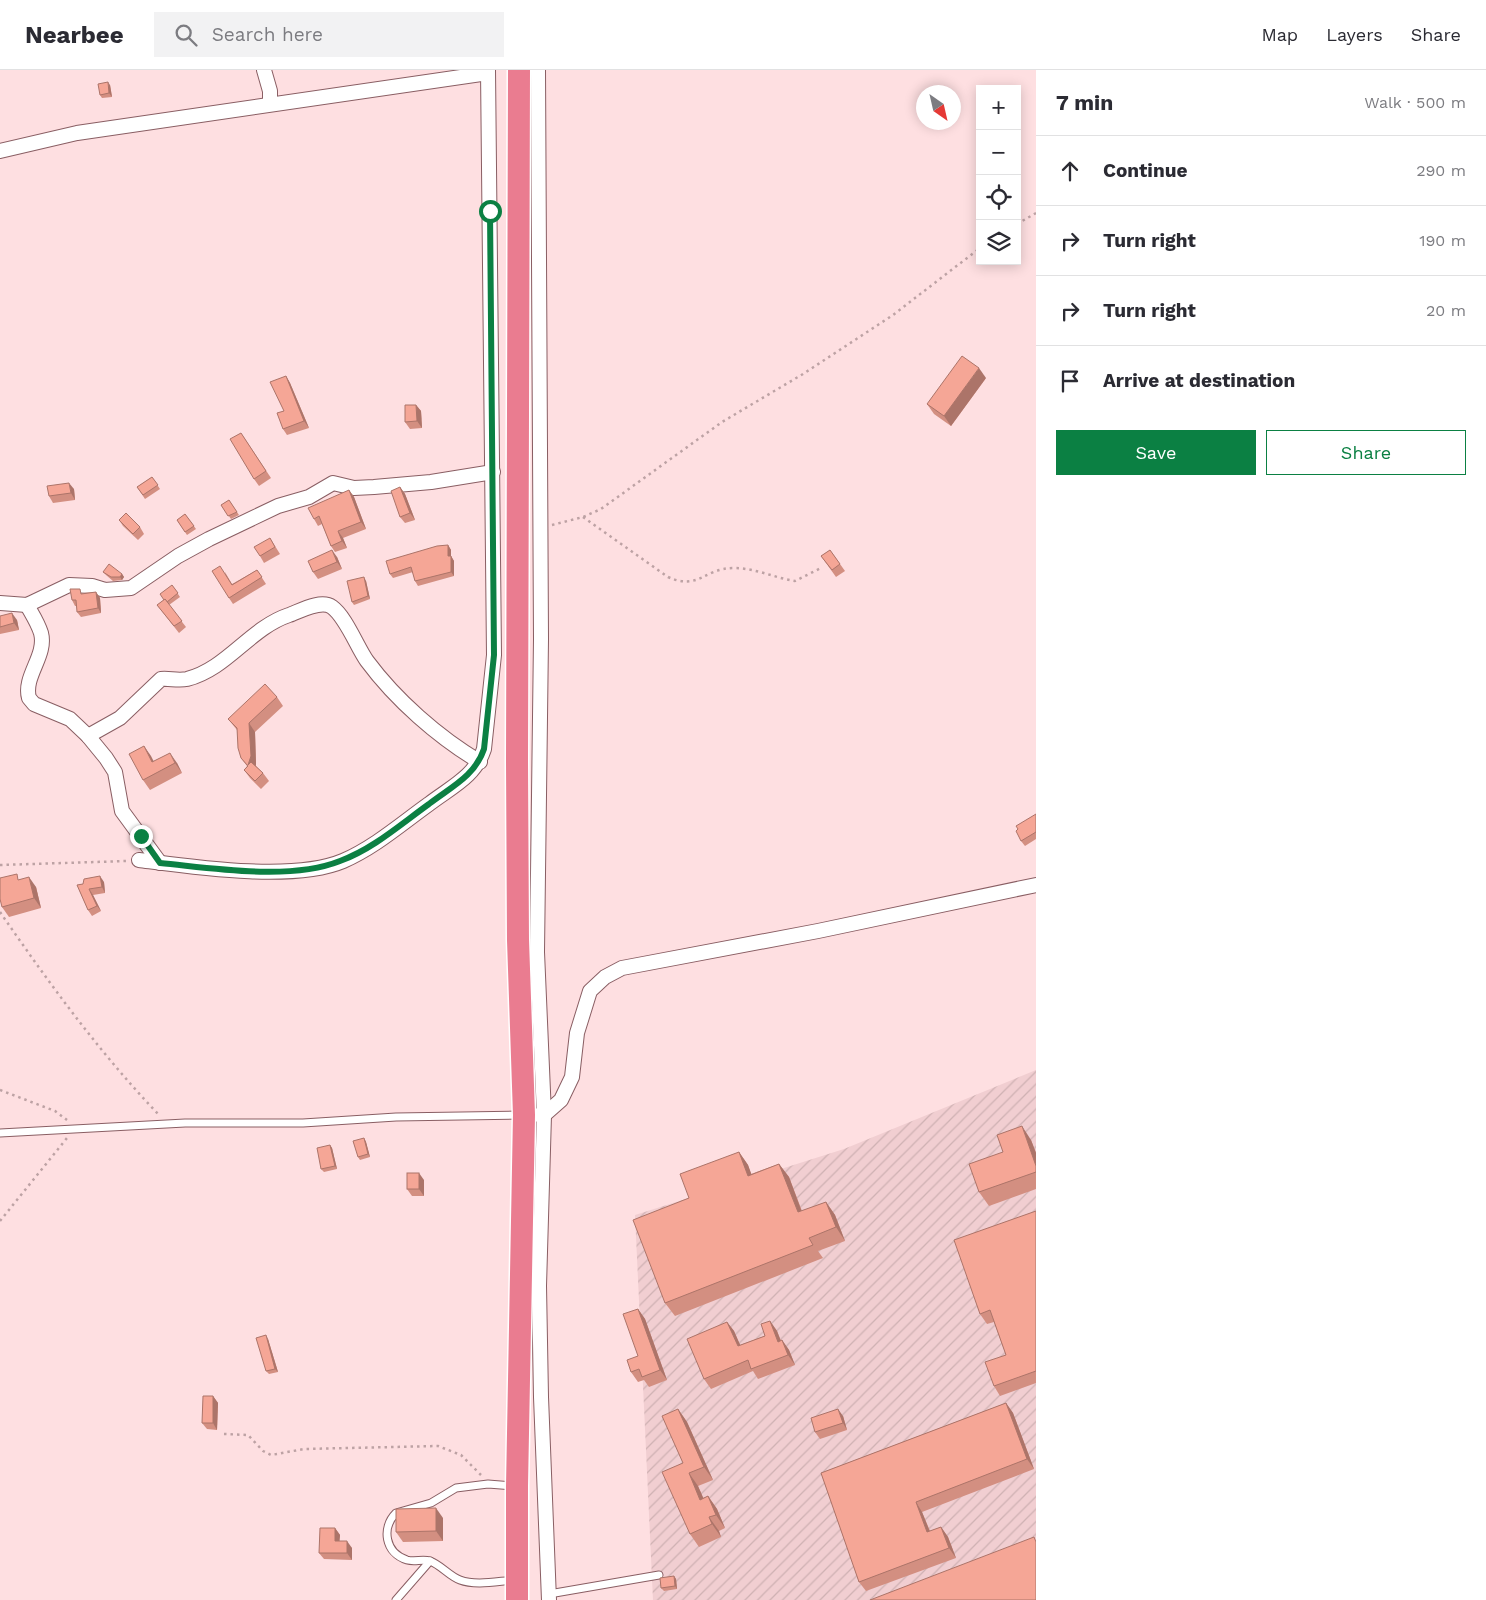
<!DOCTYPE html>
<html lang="en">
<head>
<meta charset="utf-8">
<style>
  body { margin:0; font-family:"Work Sans",sans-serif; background:#f2f2f3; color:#2b2b33 }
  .controls { position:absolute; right:15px; top:15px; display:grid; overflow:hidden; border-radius:0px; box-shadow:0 2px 12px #0003 }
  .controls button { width:45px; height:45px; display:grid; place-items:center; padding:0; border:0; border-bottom:1px solid #e1e1e2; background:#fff; color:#2b2b33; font:25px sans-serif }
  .compass { position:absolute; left:916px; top:15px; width:45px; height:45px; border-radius:50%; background:#fff; box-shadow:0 2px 12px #0003; rotate:146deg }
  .stop { position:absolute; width:15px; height:15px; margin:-11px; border:4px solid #0b8043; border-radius:50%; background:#fff }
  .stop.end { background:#0b8043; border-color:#fff; box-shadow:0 1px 5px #0008 }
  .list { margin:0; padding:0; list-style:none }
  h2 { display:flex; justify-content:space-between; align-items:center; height:65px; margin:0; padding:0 20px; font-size:21px }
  h2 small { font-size:16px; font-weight:400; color:#7c7c81 }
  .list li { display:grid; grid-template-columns:32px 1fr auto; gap:15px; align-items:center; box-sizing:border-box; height:70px; padding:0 20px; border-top:1px solid #e1e1e2 }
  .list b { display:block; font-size:19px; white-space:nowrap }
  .list em { font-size:16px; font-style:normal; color:#7c7c81 }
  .actions { display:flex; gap:10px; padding:15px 20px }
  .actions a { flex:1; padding:11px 0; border:1px solid #0b8043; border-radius:0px; text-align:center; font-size:18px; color:#0b8043 }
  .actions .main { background:#0b8043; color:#fff }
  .icon { flex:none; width:28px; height:28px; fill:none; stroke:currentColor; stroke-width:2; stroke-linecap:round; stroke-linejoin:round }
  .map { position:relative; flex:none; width:1036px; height:1530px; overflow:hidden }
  header { display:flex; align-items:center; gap:30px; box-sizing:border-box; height:70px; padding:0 25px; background:#fff; border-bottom:1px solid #e1e1e2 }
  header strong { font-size:24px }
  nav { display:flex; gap:28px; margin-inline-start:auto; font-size:18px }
  .search { width:350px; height:45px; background:#f2f2f3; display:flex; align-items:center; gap:12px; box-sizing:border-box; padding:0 18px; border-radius:0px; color:#7c7c81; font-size:19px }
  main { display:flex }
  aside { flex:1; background:#fff }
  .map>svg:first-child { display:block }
  .industrial { fill:url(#industrial-furrows) }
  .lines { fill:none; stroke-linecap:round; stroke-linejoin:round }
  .service-casing { stroke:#895e63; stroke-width:9 }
  .minor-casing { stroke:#895e63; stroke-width:16 }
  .trunk-casing { stroke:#fff; stroke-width:25 }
  .path { stroke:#bda2a4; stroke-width:2.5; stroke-dasharray:2.5 4; stroke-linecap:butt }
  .service { stroke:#fff; stroke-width:7 }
  .minor { stroke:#fff; stroke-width:14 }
  .trunk { stroke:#ea7c90; stroke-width:22 }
  .wall { fill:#d38f81 }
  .shaded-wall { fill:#ac7469 }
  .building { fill:#f5a696; stroke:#ac7469 }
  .route { stroke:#0b8043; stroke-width:6 }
</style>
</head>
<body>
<header>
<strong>Nearbee</strong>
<div class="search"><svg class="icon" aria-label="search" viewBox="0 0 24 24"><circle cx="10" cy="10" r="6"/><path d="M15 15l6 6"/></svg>Search here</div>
<nav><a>Map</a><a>Layers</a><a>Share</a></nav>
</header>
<main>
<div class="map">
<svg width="1036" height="1530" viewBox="0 0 1036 1530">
  <defs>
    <pattern id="industrial-furrows" width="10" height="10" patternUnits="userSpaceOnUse" patternTransform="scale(1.25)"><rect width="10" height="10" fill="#f1ced1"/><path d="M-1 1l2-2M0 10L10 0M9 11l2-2" fill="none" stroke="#cfb1b3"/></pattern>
  </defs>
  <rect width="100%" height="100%" fill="#fedfe1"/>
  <path class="industrial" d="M 1036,1000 L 1036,1530 L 653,1530 L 635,1145 L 844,1079 Z"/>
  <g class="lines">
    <defs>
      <g id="service">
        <path d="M 0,1063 L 185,1053 L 303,1053 L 396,1047 L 521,1045"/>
        <path d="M 514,1416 L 488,1414 L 456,1418 L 431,1433 L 396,1443 C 381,1458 385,1483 407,1490 C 414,1492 423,1489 430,1491 C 441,1495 449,1506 460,1510 C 476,1516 498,1511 515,1510"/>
        <path d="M 549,1524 L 659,1505"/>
        <path d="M 396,1530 L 430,1491"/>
      </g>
      <g id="minor">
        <path d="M 264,0 L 270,21 L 270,34"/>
        <path d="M 538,0 L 541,569 L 537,882 L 544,1045 L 539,1216 L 541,1327 L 549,1530"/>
        <path d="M 0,81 L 77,63 L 488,3"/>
        <path d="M 0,533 L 27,535 L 69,515 L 92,516 L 105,520 L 131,518 L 178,486 L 209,469 L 278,436 L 309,427 L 333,413 L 354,418 L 374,417 L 431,412 L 493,402"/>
        <path d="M 27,535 C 32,544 38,553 41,563 C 47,586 23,606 29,628 L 34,634 L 70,649 L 88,666 L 106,688 L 115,702 L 122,741 L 160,793"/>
        <path d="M 88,666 L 120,648 L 161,609 C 169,608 178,611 187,609 C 227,599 250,558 289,545 C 300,541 321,529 332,537 C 346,547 357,577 367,591 C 396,630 438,667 480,692"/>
        <path d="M 139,790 C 193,797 293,812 343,791 C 375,777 401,754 429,734 C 451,717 475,707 484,679 L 494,585 L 488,0"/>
        <path d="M 539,1045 L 544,1045 L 561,1030 L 572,1007 L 577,963 L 590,921 L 605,907 L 622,898 L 818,861 L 1036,815"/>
      </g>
      <path id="trunk" d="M 517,1530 L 517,1416 L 524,1045 L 518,870 L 517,691 L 519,0"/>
    </defs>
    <use href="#service" class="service-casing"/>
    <use href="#minor" class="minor-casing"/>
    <use href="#trunk" class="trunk-casing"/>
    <g class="path">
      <path d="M 1017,154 L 1036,143"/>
      <path d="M 583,447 L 668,507 C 699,521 704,498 734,498 C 755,498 775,508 795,511 L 821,498"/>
      <path d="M 552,455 L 583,447 L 601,439 L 722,352 L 803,304 L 893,245 L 980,178"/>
      <path d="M 0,795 L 127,791"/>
      <path d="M 0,842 C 49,913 99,982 159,1045"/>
      <path d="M 0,1020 L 55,1041 L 67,1050"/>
      <path d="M 0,1151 L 67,1068"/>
      <path d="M 224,1364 L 248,1365 L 263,1381 L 271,1385 L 304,1379 L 438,1376 L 461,1385 L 481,1405"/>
    </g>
    <use href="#service" class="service"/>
    <use href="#minor" class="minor"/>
    <use href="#trunk" class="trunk"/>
  </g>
  <g class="wall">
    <path d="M 110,15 L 112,27 L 102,28 L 100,25 Z"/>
    <path d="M 286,306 L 290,313 L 309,358 L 287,365 L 283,359 Z"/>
    <path d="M 986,308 L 951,356 L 934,344 L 927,334 Z"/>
    <path d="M 416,335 L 421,341 L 422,358 L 410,359 L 405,352 Z"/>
    <path d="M 241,363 L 271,408 L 259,416 L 254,409 Z"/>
    <path d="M 152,407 L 160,419 L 145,429 L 137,417 Z"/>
    <path d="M 400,417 L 405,424 L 415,450 L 405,453 L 400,447 Z"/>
    <path d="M 74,419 L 75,430 L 53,433 L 49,426 Z"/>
    <path d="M 349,420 L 354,427 L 366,459 L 343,468 L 347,478 L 335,482 L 331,476 L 322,454 L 318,456 L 314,449 Z"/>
    <path d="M 229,430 L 239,445 L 231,449 L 221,435 Z"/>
    <path d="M 185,444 L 196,459 L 187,465 L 177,450 Z"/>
    <path d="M 119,450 L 140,457 L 144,464 L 138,470 L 123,456 Z"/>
    <path d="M 270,468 L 280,484 L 264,493 L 260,486 Z"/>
    <path d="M 448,475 L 451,480 L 451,486 L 454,491 L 454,506 L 418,516 L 415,511 L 413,502 L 393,508 L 390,504 Z"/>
    <path d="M 830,480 L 845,501 L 836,507 L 821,486 Z"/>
    <path d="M 337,487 L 342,499 L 318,509 L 313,502 Z"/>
    <path d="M 257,500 L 266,514 L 233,534 L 229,528 L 225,502 L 232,514 Z"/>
    <path d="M 103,502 L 122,504 L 124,507 L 122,510 L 113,511 L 106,505 Z"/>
    <path d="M 366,511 L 370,529 L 354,535 L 352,532 Z"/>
    <path d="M 172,515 L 180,527 L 169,535 L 186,557 L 179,563 L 157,535 L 164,530 Z"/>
    <path d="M 96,522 L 100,528 L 101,543 L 81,547 L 77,542 L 77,536 L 75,536 L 72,530 L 83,523 Z"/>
    <path d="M 0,546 L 17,550 L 19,560 L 0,564 Z"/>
    <path d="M 277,627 L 283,636 L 255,662 L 256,696 L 263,703 L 269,711 L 261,719 L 250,708 L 244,700 L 247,696 L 241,688 L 237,660 L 228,649 Z"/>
    <path d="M 144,676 L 153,691 L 177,693 L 182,703 L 150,720 L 143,710 Z"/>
    <path d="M 1036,744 L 1036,769 L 1025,776 L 1021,771 Z"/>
    <path d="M 20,809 L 36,817 L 41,838 L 9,847 L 2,837 Z"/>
    <path d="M 104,812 L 105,823 L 93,825 L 101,841 L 92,846 L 88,840 L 77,815 Z"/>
    <path d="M 364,1068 L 366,1072 L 370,1087 L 360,1090 L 358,1087 Z"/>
    <path d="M 1031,1070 L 1036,1083 L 1036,1119 L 989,1136 L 979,1122 L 1003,1082 Z"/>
    <path d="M 330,1075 L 332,1078 L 337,1099 L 324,1102 L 321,1099 Z"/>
    <path d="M 739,1082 L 748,1095 L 751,1104 L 779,1094 L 789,1107 L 802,1141 L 826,1132 L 835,1145 L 845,1171 L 818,1181 L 823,1188 L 675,1246 L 665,1233 L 689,1128 Z"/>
    <path d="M 424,1110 L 424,1126 L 412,1126 L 407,1119 Z"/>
    <path d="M 1036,1141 L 1036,1313 L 1000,1326 L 994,1316 L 1006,1285 L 994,1252 L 987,1254 L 980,1244 Z"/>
    <path d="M 638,1239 L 645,1249 L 667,1310 L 649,1317 L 644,1310 L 638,1312 L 631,1302 L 638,1286 Z"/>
    <path d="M 770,1251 L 777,1261 L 781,1271 L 782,1270 L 789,1280 L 795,1295 L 758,1309 L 753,1301 L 711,1319 L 704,1309 L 727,1252 L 734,1261 L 740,1275 L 765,1266 Z"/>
    <path d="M 268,1269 L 278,1302 L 269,1304 L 266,1301 Z"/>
    <path d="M 213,1326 L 218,1333 L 217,1360 L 207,1359 L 202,1353 Z"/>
    <path d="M 1006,1333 L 1013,1343 L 1034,1399 L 922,1442 L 930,1461 L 941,1457 L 948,1467 L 956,1488 L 866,1521 L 859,1512 L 821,1403 Z"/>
    <path d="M 678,1339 L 687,1352 L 713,1410 L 698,1416 L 703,1428 L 708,1426 L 717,1439 L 725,1458 L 719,1461 L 721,1467 L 699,1477 L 690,1464 Z"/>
    <path d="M 843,1346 L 847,1360 L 820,1369 L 815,1362 Z"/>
    <path d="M 443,1448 L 443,1471 L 403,1472 L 396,1462 Z"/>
    <path d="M 335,1458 L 340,1465 L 339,1471 L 352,1478 L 352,1490 L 324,1489 L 319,1483 Z"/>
    <path d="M 674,1506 L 676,1509 L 677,1519 L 664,1521 L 661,1518 Z"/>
  </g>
  <g class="shaded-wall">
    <path d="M 108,12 L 110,15 L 112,27 L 109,23 Z"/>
    <path d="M 979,298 L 986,308 L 951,356 L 944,346 Z"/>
    <path d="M 286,306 L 290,313 L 309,358 L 304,351 Z"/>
    <path d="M 416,335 L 421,341 L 422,358 L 417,351 Z"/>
    <path d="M 69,413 L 74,419 L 75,430 L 71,423 Z"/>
    <path d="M 400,417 L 405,424 L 415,450 L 410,443 Z"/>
    <path d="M 349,420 L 354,427 L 366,459 L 361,452 Z"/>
    <path d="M 338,461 L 343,468 L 347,478 L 342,471 Z"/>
    <path d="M 448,475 L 451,480 L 451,486 L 454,491 L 454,506 L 451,502 L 448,486 Z"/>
    <path d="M 332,480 L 337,487 L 342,499 L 337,492 Z"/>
    <path d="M 122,504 L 124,507 L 122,510 L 120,507 Z"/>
    <path d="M 364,507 L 366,511 L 370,529 L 368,526 Z"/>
    <path d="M 96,522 L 100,528 L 101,543 L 98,538 Z"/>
    <path d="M 12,543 L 17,550 L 19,560 L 14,553 Z"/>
    <path d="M 249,653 L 255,662 L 256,694 L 254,704 L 248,695 Z"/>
    <path d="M 144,676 L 151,686 L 159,702 L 152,692 Z"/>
    <path d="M 170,683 L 177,693 L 182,703 L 175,693 Z"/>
    <path d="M 100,806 L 104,812 L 105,823 L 102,817 Z"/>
    <path d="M 29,807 L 36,817 L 41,838 L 34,828 Z"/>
    <path d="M 89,819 L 93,825 L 101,841 L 97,836 Z"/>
    <path d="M 1022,1056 L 1031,1070 L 1036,1083 L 1036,1096 Z"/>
    <path d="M 364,1068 L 366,1072 L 370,1087 L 368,1084 Z"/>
    <path d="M 330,1075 L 332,1078 L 337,1099 L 335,1096 Z"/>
    <path d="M 739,1082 L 748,1095 L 757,1119 L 748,1106 Z"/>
    <path d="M 779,1094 L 789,1107 L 807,1156 L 798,1142 Z"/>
    <path d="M 419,1103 L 424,1110 L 424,1126 L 419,1119 Z"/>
    <path d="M 826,1132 L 835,1145 L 845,1171 L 836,1157 Z"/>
    <path d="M 638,1239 L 645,1249 L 667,1310 L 660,1300 Z"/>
    <path d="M 770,1251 L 777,1261 L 785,1282 L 778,1272 Z"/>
    <path d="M 727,1252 L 734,1261 L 745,1286 L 738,1276 Z"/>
    <path d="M 266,1265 L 268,1269 L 278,1302 L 275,1299 Z"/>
    <path d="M 782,1270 L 789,1280 L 795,1295 L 788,1285 Z"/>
    <path d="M 213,1326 L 218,1333 L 217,1360 L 213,1353 Z"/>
    <path d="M 1006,1333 L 1013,1343 L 1034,1399 L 1027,1389 Z"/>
    <path d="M 678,1339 L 687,1352 L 713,1410 L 704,1397 Z"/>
    <path d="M 838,1339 L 843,1346 L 847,1360 L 843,1353 Z"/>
    <path d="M 689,1403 L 698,1416 L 710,1443 L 700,1430 Z"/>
    <path d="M 708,1426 L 717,1439 L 725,1458 L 716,1445 Z"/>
    <path d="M 916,1432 L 922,1442 L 934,1472 L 927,1462 Z"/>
    <path d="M 436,1438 L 443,1448 L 443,1471 L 436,1461 Z"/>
    <path d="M 709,1447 L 719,1461 L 721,1467 L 712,1454 Z"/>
    <path d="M 941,1457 L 948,1467 L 956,1488 L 949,1478 Z"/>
    <path d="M 335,1458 L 340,1465 L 339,1478 L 335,1471 Z"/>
    <path d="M 347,1471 L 352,1478 L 352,1490 L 347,1483 Z"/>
    <path d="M 674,1506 L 676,1509 L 677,1519 L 675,1516 Z"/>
  </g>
  <g class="building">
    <path d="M 108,12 L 109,23 L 100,25 L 98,14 Z"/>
    <path d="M 962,286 L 979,298 L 944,346 L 927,334 Z"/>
    <path d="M 286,306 L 304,351 L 283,359 L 277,343 L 284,341 L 270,312 Z"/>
    <path d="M 405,335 L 416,335 L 417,351 L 405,352 Z"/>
    <path d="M 241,363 L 266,401 L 254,409 L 230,369 Z"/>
    <path d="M 152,407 L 158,415 L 143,425 L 137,417 Z"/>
    <path d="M 69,413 L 71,423 L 49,426 L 47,416 Z"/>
    <path d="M 400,417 L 410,443 L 400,447 L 391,421 Z"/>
    <path d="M 349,420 L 361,452 L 338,461 L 342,471 L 331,476 L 319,446 L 314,449 L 308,438 Z"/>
    <path d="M 229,430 L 237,442 L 228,446 L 221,435 Z"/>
    <path d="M 126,443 L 140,457 L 133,464 L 119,450 Z"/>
    <path d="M 185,444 L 194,456 L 185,462 L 177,450 Z"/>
    <path d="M 270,468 L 275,477 L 260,486 L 254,477 Z"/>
    <path d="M 448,475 L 448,486 L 451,486 L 451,502 L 415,511 L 411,497 L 390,504 L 386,491 L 437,476 Z"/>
    <path d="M 332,480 L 337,492 L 313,502 L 308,491 Z"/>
    <path d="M 830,480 L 840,494 L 832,500 L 821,486 Z"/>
    <path d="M 109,494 L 122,504 L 120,507 L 111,507 L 103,502 Z"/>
    <path d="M 220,496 L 232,515 L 257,500 L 262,507 L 229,528 L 212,501 Z"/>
    <path d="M 364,507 L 368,526 L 352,532 L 347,511 Z"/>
    <path d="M 172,515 L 178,523 L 167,532 L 165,529 L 164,530 L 160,524 Z"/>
    <path d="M 70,519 L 80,519 L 81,524 L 96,522 L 98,538 L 77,542 L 76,530 L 72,530 Z"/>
    <path d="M 165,529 L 182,551 L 174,556 L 157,535 Z"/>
    <path d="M 12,543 L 14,553 L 0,557 L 0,546 Z"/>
    <path d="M 265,614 L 277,627 L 249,653 L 251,686 L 248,695 L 251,692 L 263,703 L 255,711 L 244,700 L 248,696 L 241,688 L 238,678 L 237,658 L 228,649 Z"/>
    <path d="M 144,676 L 152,692 L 170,683 L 175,693 L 143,710 L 129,684 Z"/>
    <path d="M 1036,744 L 1036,762 L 1021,771 L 1016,761 L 1018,759 L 1016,756 Z"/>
    <path d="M 17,804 L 18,810 L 29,807 L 34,828 L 2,837 L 0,829 L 0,808 Z"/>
    <path d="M 100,806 L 102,817 L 89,819 L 97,836 L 88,840 L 77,815 L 83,814 L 84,809 Z"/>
    <path d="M 1022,1056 L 1036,1096 L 1036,1102 L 979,1122 L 969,1094 L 1003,1082 L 997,1065 Z"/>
    <path d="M 364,1068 L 368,1084 L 358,1087 L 353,1071 Z"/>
    <path d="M 330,1075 L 335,1096 L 321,1099 L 317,1078 Z"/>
    <path d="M 739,1082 L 748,1106 L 779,1094 L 798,1142 L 826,1132 L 836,1157 L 809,1168 L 813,1175 L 665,1233 L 633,1150 L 689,1128 L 680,1104 Z"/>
    <rect x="407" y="1103" width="12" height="16"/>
    <path d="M 1036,1141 L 1036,1301 L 994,1316 L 985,1292 L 1006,1285 L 990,1240 L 980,1244 L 954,1170 Z"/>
    <path d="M 638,1239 L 660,1300 L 642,1307 L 639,1299 L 631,1302 L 627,1290 L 638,1286 L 623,1244 Z"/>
    <path d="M 770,1251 L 778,1272 L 782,1270 L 788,1285 L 751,1299 L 748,1290 L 704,1309 L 687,1269 L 727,1252 L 738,1276 L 765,1266 L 761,1254 Z"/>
    <path d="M 266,1265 L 275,1299 L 266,1301 L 256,1268 Z"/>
    <path d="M 203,1326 L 213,1326 L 213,1353 L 202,1353 Z"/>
    <path d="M 1006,1333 L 1027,1389 L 916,1432 L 927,1462 L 941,1457 L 949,1478 L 859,1512 L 821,1403 Z"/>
    <path d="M 678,1339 L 704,1397 L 689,1403 L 700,1430 L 708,1426 L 716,1445 L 709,1447 L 712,1454 L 690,1464 L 662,1402 L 683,1393 L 662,1346 Z"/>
    <path d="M 838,1339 L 843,1353 L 815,1362 L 811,1348 Z"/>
    <path d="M 436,1438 L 436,1461 L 396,1462 L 396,1439 Z"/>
    <path d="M 320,1458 L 335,1458 L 335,1471 L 347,1471 L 347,1483 L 319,1483 Z"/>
    <path d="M 1034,1467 L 1036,1472 L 1036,1530 L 870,1530 Z"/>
    <path d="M 674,1506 L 675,1516 L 661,1518 L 660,1508 Z"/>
  </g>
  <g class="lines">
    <path class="route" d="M 141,766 L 160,793 C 213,798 290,811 340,791 C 373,779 401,754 429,734 C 451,717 475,706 484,679 L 494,585 L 490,141"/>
  </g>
</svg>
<div class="controls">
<button>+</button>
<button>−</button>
<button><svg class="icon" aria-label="locate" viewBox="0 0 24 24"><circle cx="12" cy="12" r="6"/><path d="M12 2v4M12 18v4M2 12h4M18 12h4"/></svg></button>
<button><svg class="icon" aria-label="layers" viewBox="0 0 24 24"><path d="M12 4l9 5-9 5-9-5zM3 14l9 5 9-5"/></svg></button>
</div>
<svg class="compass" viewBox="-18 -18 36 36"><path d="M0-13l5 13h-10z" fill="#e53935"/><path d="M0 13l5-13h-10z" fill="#7c7c81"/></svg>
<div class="stop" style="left:490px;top:141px"></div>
<div class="stop end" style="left:141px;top:766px"></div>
</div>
<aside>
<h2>7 min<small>Walk · 500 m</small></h2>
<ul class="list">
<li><svg class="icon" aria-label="ahead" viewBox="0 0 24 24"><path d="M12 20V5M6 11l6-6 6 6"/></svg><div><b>Continue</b></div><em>290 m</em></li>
<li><svg class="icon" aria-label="right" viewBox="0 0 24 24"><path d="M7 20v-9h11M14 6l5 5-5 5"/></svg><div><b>Turn right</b></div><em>190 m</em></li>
<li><svg class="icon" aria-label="right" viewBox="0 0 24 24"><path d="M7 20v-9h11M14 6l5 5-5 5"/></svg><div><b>Turn right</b></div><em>20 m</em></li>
<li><svg class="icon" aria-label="arrive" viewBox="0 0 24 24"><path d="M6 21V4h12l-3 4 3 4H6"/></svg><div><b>Arrive at destination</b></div></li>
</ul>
<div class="actions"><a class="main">Save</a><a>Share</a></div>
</aside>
</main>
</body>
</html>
